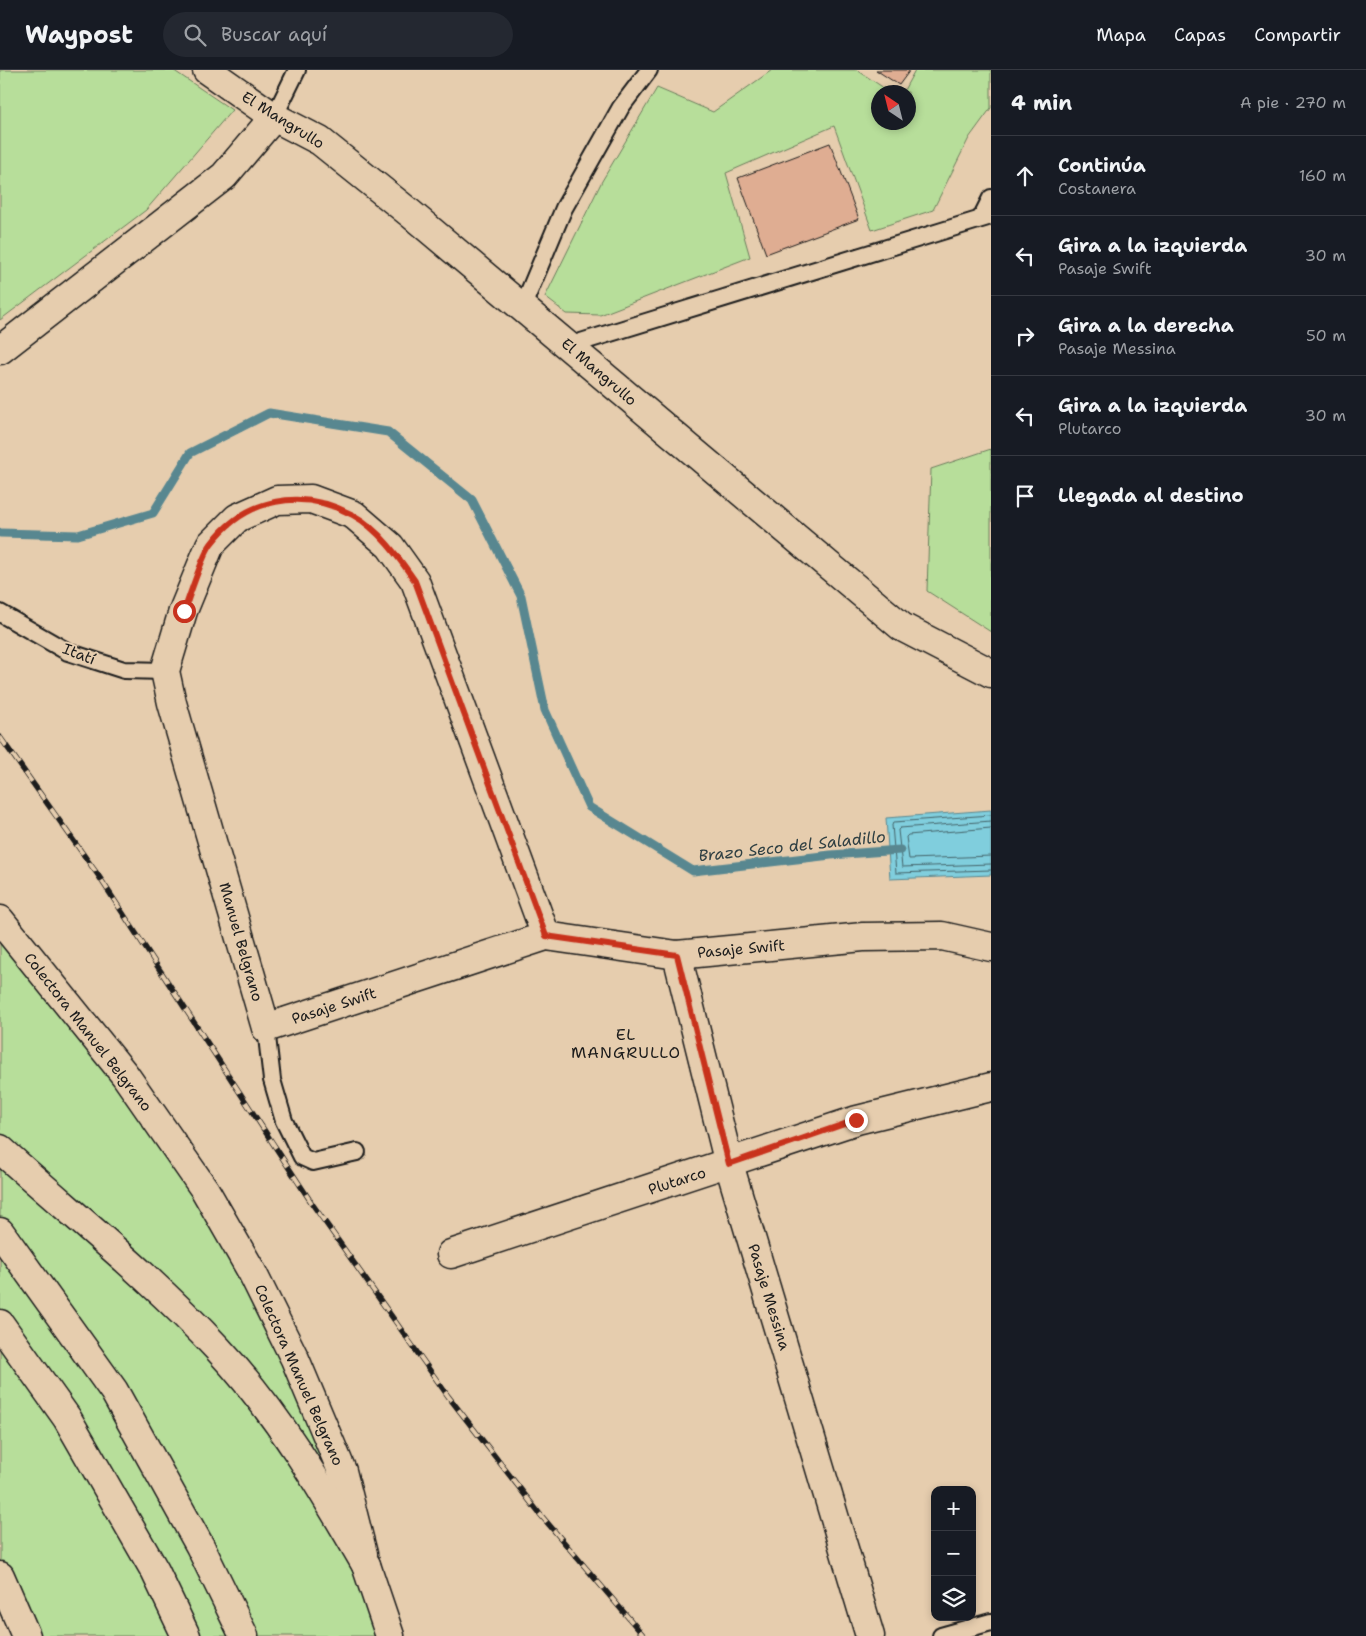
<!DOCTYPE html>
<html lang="es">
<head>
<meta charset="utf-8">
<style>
  body { margin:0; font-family:"Shantell Sans",sans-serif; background:#242831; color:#f1f3f6 }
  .controls { position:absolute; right:15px; bottom:15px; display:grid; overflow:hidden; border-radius:10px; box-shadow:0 2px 8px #0003 }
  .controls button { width:45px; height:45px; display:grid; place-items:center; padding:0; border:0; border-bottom:1px solid #363941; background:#171b24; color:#f1f3f6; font:25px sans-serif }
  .compass { position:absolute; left:871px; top:15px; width:45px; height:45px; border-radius:50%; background:#171b24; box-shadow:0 2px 8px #0003; rotate:325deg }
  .stop { position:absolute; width:15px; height:15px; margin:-11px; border:4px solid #c8321e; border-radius:50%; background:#fff }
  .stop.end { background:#c8321e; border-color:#fff; box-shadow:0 1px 5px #0008 }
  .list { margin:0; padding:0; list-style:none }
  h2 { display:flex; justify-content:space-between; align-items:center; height:65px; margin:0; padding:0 20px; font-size:21px }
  h2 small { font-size:16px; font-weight:400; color:#9ea1a6 }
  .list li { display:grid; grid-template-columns:32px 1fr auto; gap:15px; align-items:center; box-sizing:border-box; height:80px; padding:0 20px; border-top:1px solid #363941 }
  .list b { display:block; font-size:19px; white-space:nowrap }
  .list p { margin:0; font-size:16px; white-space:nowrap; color:#9ea1a6 }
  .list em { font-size:16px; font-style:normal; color:#9ea1a6 }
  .icon { flex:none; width:28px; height:28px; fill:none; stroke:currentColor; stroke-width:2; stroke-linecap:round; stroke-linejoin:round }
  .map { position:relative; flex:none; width:991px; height:1566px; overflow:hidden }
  header { display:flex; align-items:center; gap:30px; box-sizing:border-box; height:70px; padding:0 25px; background:#171b24; border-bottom:1px solid #363941 }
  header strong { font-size:24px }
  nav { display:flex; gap:28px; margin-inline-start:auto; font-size:18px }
  .search { width:350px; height:45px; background:#242831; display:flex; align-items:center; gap:12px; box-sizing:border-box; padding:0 18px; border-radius:28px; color:#9ea1a6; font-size:19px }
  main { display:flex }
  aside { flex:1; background:#171b24 }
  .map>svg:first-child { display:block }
  .green { fill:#b7de9a; stroke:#6a7d5b }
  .water { fill:#80cedd; stroke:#588790 }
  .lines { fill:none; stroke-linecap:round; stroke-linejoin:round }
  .shore { stroke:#446369; stroke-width:1 }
  .stream { stroke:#588790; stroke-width:9 }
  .building { fill:#dfad92; stroke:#1c1c1c }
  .service-casing { stroke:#1c1c1c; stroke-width:20 }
  .minor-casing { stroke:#1c1c1c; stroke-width:31 }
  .secondary-casing { stroke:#1c1c1c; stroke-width:31 }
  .motorway-casing { stroke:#1c1c1c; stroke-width:31 }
  .service { stroke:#e6cdae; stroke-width:16 }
  .minor { stroke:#e6cdae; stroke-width:28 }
  .secondary { stroke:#e6cdae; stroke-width:28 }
  .motorway { stroke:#e6cdae; stroke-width:28 }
  .rail-casing { stroke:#1c1c1c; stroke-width:5.5 }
  .rail { stroke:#e6cdae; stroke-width:4; stroke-dasharray:11; stroke-linecap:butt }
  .route { stroke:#c8321e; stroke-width:6 }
  .labels { text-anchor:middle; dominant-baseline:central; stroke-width:4; stroke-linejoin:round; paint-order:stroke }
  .street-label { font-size:15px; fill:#1c1c1c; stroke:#e6cdae }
  .water-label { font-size:16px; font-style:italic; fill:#304043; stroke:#e6cdae }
  .neighbourhood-label { font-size:16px; letter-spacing:1px; fill:#1c1c1c; stroke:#e6cdae }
</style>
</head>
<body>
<header>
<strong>Waypost</strong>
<div class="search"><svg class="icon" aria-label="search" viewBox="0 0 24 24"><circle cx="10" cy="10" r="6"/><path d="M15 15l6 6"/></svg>Buscar aquí</div>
<nav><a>Mapa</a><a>Capas</a><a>Compartir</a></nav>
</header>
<main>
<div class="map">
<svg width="991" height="1566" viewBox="0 0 991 1566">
  <rect width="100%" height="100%" fill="#e6cdae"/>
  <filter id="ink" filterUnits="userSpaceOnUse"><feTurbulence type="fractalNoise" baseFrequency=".02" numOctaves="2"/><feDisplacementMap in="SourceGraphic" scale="10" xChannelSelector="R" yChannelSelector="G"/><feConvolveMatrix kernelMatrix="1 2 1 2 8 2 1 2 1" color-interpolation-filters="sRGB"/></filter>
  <g filter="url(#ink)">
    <g class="green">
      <path d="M 0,0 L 173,0 L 232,40 L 146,140 L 0,250 Z"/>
      <path d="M 772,0 L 857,0 L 890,22 L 878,22 L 878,52 L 908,52 L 908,22 L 903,22 L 915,0 L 991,0 L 991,38 L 969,68 L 933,140 L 872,160 L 834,56 L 726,103 L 750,187 L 600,245 L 567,244 L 545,227 L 602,111 L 657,18 L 713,42 Z"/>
      <path d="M 991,379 L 991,562 L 927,521 L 931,399 Z"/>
      <path d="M 0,850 L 125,1005 L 295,1289 L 390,1566 L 17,1566 L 0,1537 Z"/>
    </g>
    <path class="water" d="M 991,740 L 991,805 L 890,809 L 886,748 Z"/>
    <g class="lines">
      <g class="shore">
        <path d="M 991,745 L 894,752 L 892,755 L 896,803 L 991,800"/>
        <path d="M 991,751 L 900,758 L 898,760 L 902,797 L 991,794"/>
        <path d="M 991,758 L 908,765 L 906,767 L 909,789 L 991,786"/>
      </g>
      <path class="stream" d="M 0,463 L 78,465 L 153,443 L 190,383 L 269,343 L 388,362 L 472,430 L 521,526 L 545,640 L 589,737 L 693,801 L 831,785 L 900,780"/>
    </g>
    <g class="building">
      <path d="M 876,0 L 910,0 L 899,15 Z"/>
      <path d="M 830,73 L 859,149 L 766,184 L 738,108 Z"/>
    </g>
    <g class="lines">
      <defs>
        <g id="service">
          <path d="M 274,47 L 297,0"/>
          <path d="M 981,148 L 991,128"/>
          <path d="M 523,236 L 564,138 L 621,37 L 649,0"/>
          <path d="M 568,276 L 991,146"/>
          <path d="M 0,543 L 68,582 L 124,600 L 165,601"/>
          <path d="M 266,958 L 272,1010 L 284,1051 L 302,1087 L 313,1092 L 357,1082"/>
          <path d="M 941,1566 L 991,1552"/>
        </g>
        <g id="minor">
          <path d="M 207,0 L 274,47 L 320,71 L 411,144 L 902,557 L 991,603"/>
          <path d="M 0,280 L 224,106 L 274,47"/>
          <path d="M 0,850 L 125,1005 L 205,1120 L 252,1202 L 295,1289 L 342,1401 L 363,1484"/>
          <path d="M 546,866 L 415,511 L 390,476 L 354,445 L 311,429 L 277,430 L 237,448 L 210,475 L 183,541 L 165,601 L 172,633 L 266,958 L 546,866 L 677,885 L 863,867 L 942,866 L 991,877"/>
          <path d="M 677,885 L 729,1094 L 870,1566"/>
          <path d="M 451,1184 L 857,1050 L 991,1017"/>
        </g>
        <path id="secondary" d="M 366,1495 L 390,1566"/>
        <g id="motorway">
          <path d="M 0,1079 C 73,1145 151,1207 218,1279 C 279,1344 322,1419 366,1495"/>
          <path d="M 0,1162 L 114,1321 L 200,1476 L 244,1566"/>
          <path d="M 0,1254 L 67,1348 L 155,1501 L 186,1566"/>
          <path d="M 0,1506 L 26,1566"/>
        </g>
      </defs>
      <use href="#service" class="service-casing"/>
      <use href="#minor" class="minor-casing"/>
      <use href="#secondary" class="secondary-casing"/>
      <use href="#motorway" class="motorway-casing"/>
      <use href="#service" class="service"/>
      <use href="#minor" class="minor"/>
      <use href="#secondary" class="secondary"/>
      <use href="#motorway" class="motorway"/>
      <defs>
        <path id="rail" d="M 0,667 L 98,805 L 313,1135 L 448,1326 L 539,1443 L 644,1566"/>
      </defs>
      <use href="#rail" class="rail-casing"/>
      <use href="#rail" class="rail"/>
    </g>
  </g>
  <g class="lines" filter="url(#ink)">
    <path class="route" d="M 184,541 C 190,525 202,486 211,474 C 246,427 302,418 353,445 C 379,459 399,488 415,511 L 546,866 L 677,885 L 729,1094 L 856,1050"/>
  </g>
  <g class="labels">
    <g class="street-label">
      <text transform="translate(283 50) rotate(32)">El Mangrullo</text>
      <text transform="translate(599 302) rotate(41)">El Mangrullo</text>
      <text transform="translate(79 584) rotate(21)">Itatí</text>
      <text transform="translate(241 872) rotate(74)">Manuel Belgrano</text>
      <text transform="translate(741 879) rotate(-5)">Pasaje Swift</text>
      <text transform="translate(334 936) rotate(-18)">Pasaje Swift</text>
      <text transform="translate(88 962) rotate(52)">Colectora Manuel Belgrano</text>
      <text transform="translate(677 1111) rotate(-18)">Plutarco</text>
      <text transform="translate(769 1227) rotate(73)">Pasaje Messina</text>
      <text transform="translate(299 1305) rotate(66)">Colectora Manuel Belgrano</text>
    </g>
    <g class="water-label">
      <text transform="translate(792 776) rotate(-6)">Brazo Seco del Saladillo</text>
    </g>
    <g class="neighbourhood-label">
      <text x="626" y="964">EL<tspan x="626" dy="18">MANGRULLO</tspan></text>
    </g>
  </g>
</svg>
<div class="controls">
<button>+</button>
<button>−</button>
<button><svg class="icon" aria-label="layers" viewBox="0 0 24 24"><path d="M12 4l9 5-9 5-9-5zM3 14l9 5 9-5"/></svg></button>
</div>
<svg class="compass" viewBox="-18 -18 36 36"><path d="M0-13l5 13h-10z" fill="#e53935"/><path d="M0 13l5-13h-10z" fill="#9ea1a6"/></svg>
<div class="stop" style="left:184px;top:541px"></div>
<div class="stop end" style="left:856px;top:1050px"></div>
</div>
<aside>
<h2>4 min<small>A pie · 270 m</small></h2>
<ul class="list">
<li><svg class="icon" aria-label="ahead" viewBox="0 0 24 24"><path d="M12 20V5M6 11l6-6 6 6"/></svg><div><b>Continúa</b><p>Costanera</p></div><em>160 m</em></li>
<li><svg class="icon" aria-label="left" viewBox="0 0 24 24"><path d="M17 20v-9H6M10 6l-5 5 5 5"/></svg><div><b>Gira a la izquierda</b><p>Pasaje Swift</p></div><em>30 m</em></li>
<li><svg class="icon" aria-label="right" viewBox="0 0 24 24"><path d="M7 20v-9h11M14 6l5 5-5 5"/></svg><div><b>Gira a la derecha</b><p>Pasaje Messina</p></div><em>50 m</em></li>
<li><svg class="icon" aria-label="left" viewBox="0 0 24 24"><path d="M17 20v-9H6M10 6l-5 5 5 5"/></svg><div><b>Gira a la izquierda</b><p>Plutarco</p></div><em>30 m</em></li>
<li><svg class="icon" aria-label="arrive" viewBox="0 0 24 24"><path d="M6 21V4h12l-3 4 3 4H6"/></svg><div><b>Llegada al destino</b></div></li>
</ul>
</aside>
</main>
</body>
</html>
